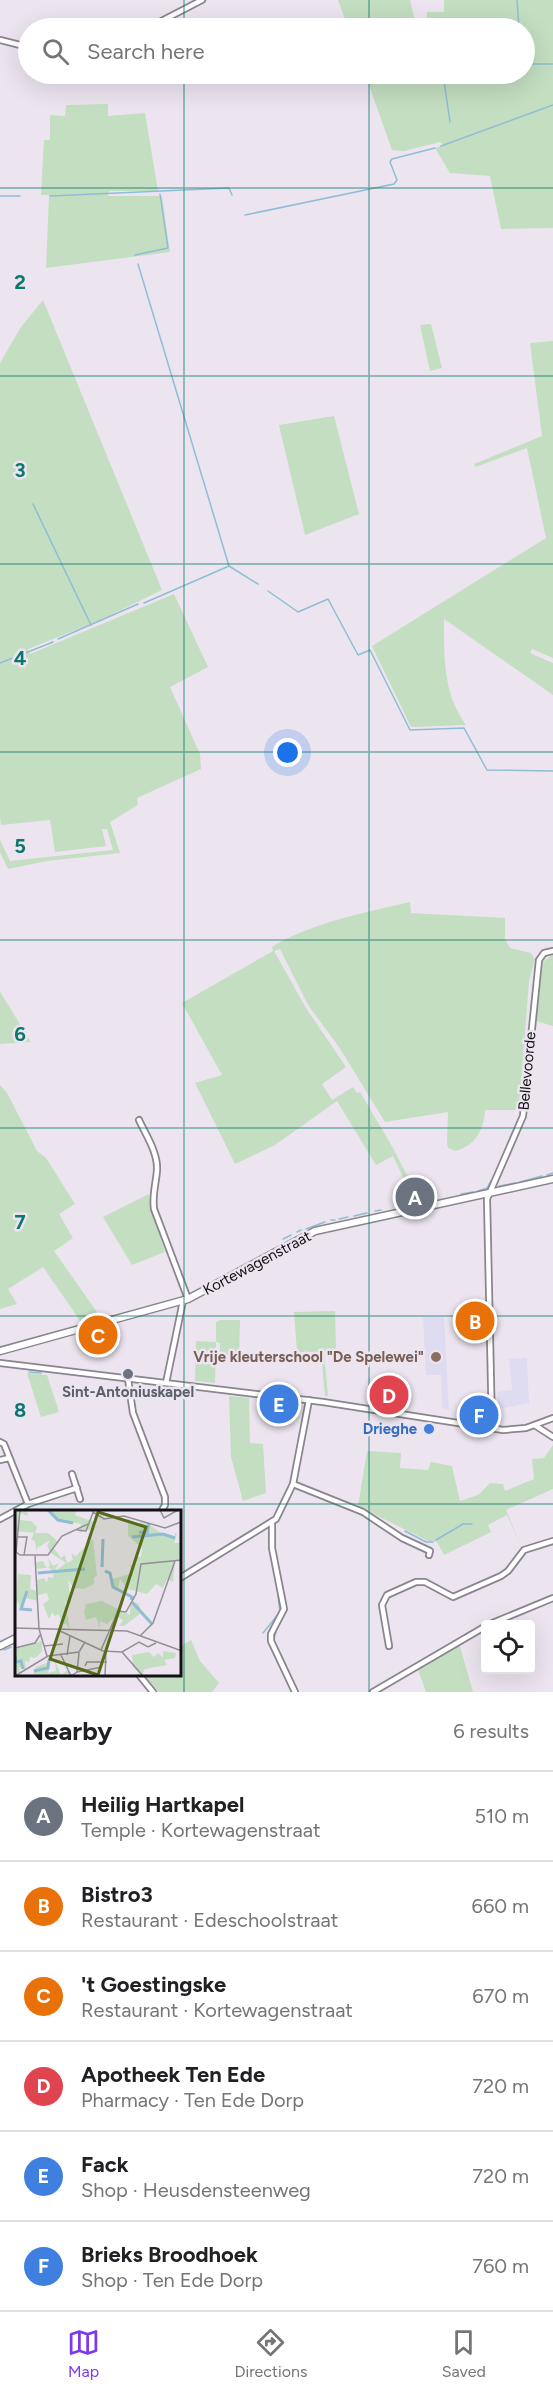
<!DOCTYPE html>
<html lang="en">
<head>
<meta charset="utf-8">
<style>
  body { margin:0; font-family:Figtree,sans-serif; background:#f6f6f6; color:#202124 }
  .controls { position:absolute; right:18px; bottom:18px; display:grid; overflow:hidden; border-radius:6px; box-shadow:0 6px 24px #0002 }
  .controls button { width:54px; height:54px; display:grid; place-items:center; padding:0; border:0; border-bottom:2px solid #e0e0e0; background:#fff; color:#202124; font:30px sans-serif }
  .you { position:absolute; left:288px; top:753px; width:21px; height:21px; margin:-15px; border:4px solid #fff; border-radius:50%; background:#1a73e8; box-shadow:0 0 0 9px #1a73e833 }
  .badge { display:grid; place-items:center; width:39px; height:39px; border-radius:50%; background:#7c3aed; color:#fff; font-size:20px; font-weight:700 }
  .pin { position:absolute; translate:-50% -50%; border:3px solid #fff; box-shadow:0 2px 6px #0006 }
  .list { margin:0; padding:0; list-style:none }
  h2 { display:flex; justify-content:space-between; align-items:center; height:78px; margin:0; padding:0 24px; font-size:26px }
  h2 small { font-size:20px; font-weight:400; color:#757577 }
  .list li { display:grid; grid-template-columns:39px 1fr auto; gap:18px; align-items:center; box-sizing:border-box; height:90px; padding:0 24px; border-top:2px solid #e0e0e0 }
  .list b { display:block; font-size:22px; white-space:nowrap }
  .list p { margin:0; font-size:20px; white-space:nowrap; color:#757577 }
  .list em { font-size:20px; font-style:normal; color:#757577 }
  .icon { flex:none; width:33px; height:33px; fill:none; stroke:currentColor; stroke-width:2; stroke-linecap:round; stroke-linejoin:round }
  .map { position:relative; flex:none; width:553px; height:1692px; overflow:hidden }
  .search { position:absolute; background:#fff; box-shadow:0 6px 24px #0002; left:18px; right:18px; top:18px; height:66px; display:flex; align-items:center; gap:15px; box-sizing:border-box; padding:0 21px; border-radius:33px; color:#757577; font-size:22px }
  .sheet { height:618px; background:#fff }
  nav { display:flex; justify-content:space-around; align-items:center; box-sizing:border-box; height:84px; border-top:2px solid #e0e0e0; background:#fff; font-size:16px; color:#757577 }
  nav a { display:grid; justify-items:center; gap:3px }
  nav .on { color:#7c3aed }
  .map>svg:first-child { display:block }
  .education { fill:#dfdbf1 }
  .green { fill:#c3dec1 }
  .lines { fill:none; stroke-linecap:round; stroke-linejoin:round }
  .stream { stroke:#8fbdd4; stroke-width:1.5 }
  .minor-casing { stroke:#8a848e; stroke-width:8 }
  .tertiary-casing { stroke:#8a848e; stroke-width:9 }
  .minor { stroke:#fff; stroke-width:4.5 }
  .tertiary { stroke:#fff; stroke-width:6 }
  .grid { fill:none; stroke:#0f766e; stroke-width:1.5; stroke-opacity:0.55 }
  .education-dot { fill:#8d6e63; stroke:#ece5f0; stroke-width:2 }
  .worship-dot { fill:#6b7280; stroke:#ece5f0; stroke-width:2 }
  .shop-dot { fill:#3f7fe0; stroke:#ece5f0; stroke-width:2 }
  .labels { text-anchor:middle; dominant-baseline:central; stroke-width:5; stroke-linejoin:round; paint-order:stroke }
  .street-label { font-size:15px; fill:#131115; stroke:#ece5f0 }
  .education-label { font-size:15px; font-weight:bold; fill:#785e54; stroke:#ece5f0; text-anchor:end }
  .worship-label { font-size:15px; font-weight:bold; fill:#5b616d; stroke:#ece5f0 }
  .shop-label { font-size:15px; font-weight:bold; fill:#366cbe; stroke:#ece5f0; text-anchor:end }
  .inset-river { fill:none; stroke:#8fbdd4; stroke-width:3 }
  .inset-road { fill:none; stroke:#959098; stroke-width:1.5 }
  .view { fill:#576b19; fill-opacity:0.15; stroke:#576b19; stroke-width:3 }
  .inset-edge { fill:none; stroke:#131115; stroke-width:3 }
  .grid-label { font-size:20px; text-anchor:middle; font-weight:bold; fill:#0f766e; stroke:#ece5f0; stroke-width:5; stroke-linejoin:round; paint-order:stroke }
</style>
</head>
<body>
<div class="map">
<svg width="553" height="1692" viewBox="0 0 553 1692">
  <rect width="100%" height="100%" fill="#ece5f0"/>
  <g class="education">
    <path d="M 423,1317 L 444,1317 L 449,1410 L 442,1408 L 441,1375 L 426,1375 Z"/>
    <path d="M 527,1358 L 529,1403 L 498,1409 L 497,1392 L 512,1390 L 509,1359 Z"/>
  </g>
  <g class="green">
    <path d="M 338,0 L 410,0 L 415,21 L 427,21 L 427,12 L 444,12 L 444,0 L 553,0 L 553,228 L 501,229 L 490,176 L 450,173 L 435,148 L 444,145 L 440,142 L 404,151 L 392,150 L 365,74 L 524,74 L 524,28 L 348,28 Z"/>
    <path d="M 108,104 L 108,116 L 145,113 L 158,191 L 109,191 L 108,196 L 162,196 L 170,252 L 46,268 L 49,195 L 41,195 L 44,140 L 50,140 L 50,115 L 65,116 L 66,105 Z"/>
    <path d="M 43,300 L 162,590 L 98,621 L 28,649 L 30,654 L 174,594 L 208,667 L 170,687 L 200,754 L 201,769 L 137,798 L 138,805 L 110,822 L 120,853 L 47,861 L 8,869 L 0,852 L 0,840 L 10,861 L 113,850 L 107,829 L 102,829 L 106,846 L 55,852 L 50,820 L 1,825 L 0,817 L 0,363 L 21,327 Z"/>
    <path d="M 431,324 L 442,368 L 430,371 L 420,325 Z"/>
    <path d="M 553,341 L 553,658 L 532,649 L 530,653 L 553,663 L 553,695 L 444,619 C 444,657 443,693 466,725 L 411,727 L 372,646 L 546,538 L 527,448 L 476,467 L 474,464 L 542,436 L 530,343 Z"/>
    <path d="M 334,416 L 359,514 L 305,535 L 279,425 Z"/>
    <path d="M 410,902 L 411,913 L 505,918 L 505,939 L 510,948 L 531,953 L 535,959 L 529,981 L 519,1110 L 485,1110 C 484,1129 476,1145 456,1151 L 448,1148 L 447,1144 L 448,1112 L 385,1122 L 339,1047 L 308,1005 L 280,949 L 274,951 L 306,1008 L 346,1067 L 322,1084 L 332,1100 L 353,1087 L 357,1093 L 360,1092 L 393,1148 L 420,1201 L 415,1202 L 393,1156 L 376,1165 L 337,1101 L 275,1145 L 235,1164 L 195,1083 L 222,1075 L 182,1003 L 273,951 L 272,947 C 313,922 364,913 410,902 Z"/>
    <path d="M 553,954 L 553,1026 L 536,1021 L 543,962 Z"/>
    <path d="M 0,992 L 31,1042 L 0,1044 Z"/>
    <path d="M 0,1085 L 7,1093 L 37,1151 L 46,1158 L 75,1204 L 59,1214 L 73,1238 L 54,1251 L 102,1319 L 81,1322 L 43,1267 L 8,1289 L 17,1304 L 0,1309 Z"/>
    <path d="M 149,1194 L 154,1219 L 165,1252 L 132,1265 L 103,1217 Z"/>
    <path d="M 335,1311 L 336,1351 L 324,1352 L 328,1396 L 325,1396 L 321,1352 L 297,1352 L 294,1312 Z"/>
    <path d="M 220,1320 L 240,1320 L 239,1360 L 220,1360 L 220,1343 L 216,1342 L 215,1383 L 195,1381 L 196,1341 L 216,1342 L 216,1322 Z"/>
    <path d="M 27,1373 L 47,1375 L 59,1412 L 41,1417 Z"/>
    <path d="M 229,1396 L 249,1398 L 250,1443 L 263,1444 L 266,1493 L 243,1501 L 231,1457 Z"/>
    <path d="M 553,1445 L 553,1489 L 506,1510 L 521,1546 L 507,1515 L 488,1525 L 491,1532 L 444,1555 L 437,1542 L 428,1541 L 358,1506 L 367,1451 L 401,1453 L 400,1468 L 428,1470 L 431,1462 L 452,1466 L 460,1501 L 478,1495 L 490,1483 L 503,1484 L 505,1491 L 534,1479 L 532,1459 L 544,1458 Z"/>
    <path d="M 191,1640 L 200,1661 L 219,1683 L 212,1692 L 159,1692 L 145,1676 L 180,1676 L 180,1647 Z"/>
    <path d="M 459,1643 L 473,1692 L 426,1692 L 417,1667 Z"/>
  </g>
  <g class="lines">
    <g class="stream">
      <path d="M 517,0 L 519,28"/>
      <path d="M 524,64 L 553,64"/>
      <path d="M 443,74 L 450,122"/>
      <path d="M 441,146 L 553,105"/>
      <path d="M 0,196 L 20,196"/>
      <path d="M 50,196 L 229,188 L 232,195"/>
      <path d="M 245,215 L 394,184 L 397,180 L 390,162 L 392,159 L 435,148"/>
      <path d="M 135,255 L 168,248 L 160,194"/>
      <path d="M 138,264 L 229,566"/>
      <path d="M 33,504 L 91,625"/>
      <path d="M 268,591 L 298,612 L 328,599 L 358,655 L 370,650 L 410,730 L 464,728 L 487,770 L 553,771"/>
      <path d="M 144,603 L 229,566 L 258,584"/>
      <path d="M 58,639 L 138,604"/>
      <path d="M 0,663 L 53,642"/>
      <path d="M 547,1175 L 553,1173"/>
      <path d="M 520,1182 L 542,1176"/>
      <path d="M 499,1186 L 515,1183"/>
      <path d="M 478,1191 L 487,1188 L 491,1181"/>
      <path d="M 461,1194 L 473,1192"/>
      <path d="M 417,1203 L 420,1202"/>
      <path d="M 398,1207 L 407,1205"/>
      <path d="M 375,1211 L 381,1210"/>
      <path d="M 354,1216 L 367,1213"/>
      <path d="M 339,1219 L 348,1217"/>
      <path d="M 331,1220 L 335,1220"/>
      <path d="M 306,1229 L 325,1222"/>
      <path d="M 297,1232 L 301,1230"/>
      <path d="M 283,1239 L 291,1235"/>
      <path d="M 29,1372 L 41,1373"/>
      <path d="M 405,1531 L 426,1542 L 433,1542"/>
      <path d="M 436,1540 L 463,1524 L 472,1524"/>
      <path d="M 263,1633 L 280,1612 L 278,1596"/>
      <path d="M 468,1633 L 488,1623"/>
      <path d="M 274,1639 L 277,1628"/>
      <path d="M 14,1645 L 16,1644"/>
      <path d="M 4,1650 L 11,1647"/>
    </g>
    <defs>
      <g id="minor">
        <path d="M 148,28 L 202,0"/>
        <path d="M 0,40 L 28,47"/>
        <path d="M 139,1120 C 146,1135 158,1153 157,1170 C 156,1184 152,1195 154,1209 L 188,1299"/>
        <path d="M 0,1363 L 323,1402 L 503,1430 L 526,1428 L 553,1418"/>
        <path d="M 128,1379 L 133,1413 L 165,1497 L 165,1505 L 161,1512"/>
        <path d="M 166,1383 L 183,1301"/>
        <path d="M 536,1426 L 553,1437"/>
        <path d="M 492,1428 L 487,1199 L 523,1116 L 539,960 L 544,953 L 553,951"/>
        <path d="M 0,1442 L 4,1444 L 28,1504"/>
        <path d="M 0,1460 L 9,1458"/>
        <path d="M 72,1474 L 80,1499"/>
        <path d="M 293,1484 L 363,1512 L 402,1538 L 430,1551 L 429,1555"/>
        <path d="M 0,1519 L 28,1504 L 77,1488"/>
        <path d="M 272,1524 L 272,1548 L 284,1609 L 271,1634 L 271,1641 L 295,1692"/>
        <path d="M 180,1578 L 276,1519 L 293,1484 L 309,1400"/>
        <path d="M 490,1624 L 553,1598"/>
        <path d="M 389,1646 L 382,1605 L 387,1595 L 416,1582 L 425,1582 L 453,1597 L 501,1576 L 508,1571 L 524,1550 L 553,1541"/>
        <path d="M 140,1676 L 153,1692"/>
        <path d="M 373,1692 L 486,1626"/>
      </g>
      <g id="tertiary">
        <path d="M 0,1351 L 188,1299 L 315,1231 L 553,1179"/>
        <path d="M 0,1646 L 16,1638"/>
      </g>
    </defs>
    <use href="#minor" class="minor-casing"/>
    <use href="#tertiary" class="tertiary-casing"/>
    <use href="#minor" class="minor"/>
    <use href="#tertiary" class="tertiary"/>
  </g>
  <path class="grid" d="M 184,0 L 184,28M 369,0 L 369,28M 184,74 L 184,1692M 369,74 L 369,1692M 0,188 L 553,188M 0,376 L 553,376M 0,564 L 553,564M 0,752 L 553,752M 0,940 L 553,940M 0,1128 L 553,1128M 0,1316 L 553,1316M 0,1504 L 553,1504"/>
  <circle class="education-dot" cx="436" cy="1357" r="6"/>
  <circle class="worship-dot" cx="128" cy="1374" r="6"/>
  <circle class="shop-dot" cx="429" cy="1429" r="6"/>
  <g class="labels">
    <g class="street-label">
      <text transform="translate(527 1071) rotate(-85)">Bellevoorde</text>
      <text transform="translate(257 1263) rotate(-28)">Kortewagenstraat</text>
    </g>
    <g class="education-label">
      <text x="424" y="1357">Vrije kleuterschool "De Spelewei"</text>
    </g>
    <g class="worship-label">
      <text x="128" y="1392">Sint-Antoniuskapel</text>
    </g>
    <g class="shop-label">
      <text x="417" y="1429">Drieghe</text>
    </g>
  </g>
  <g transform="translate(15 1510)">
    <rect width="166" height="166" fill="#ece5f0"/>
    <path d="M 0,0 L 12,0 L 13,6 L 5,3 L 4,10 L 16,11 L 22,17 L 20,23 L 33,23 L 39,28 L 42,32 L 38,37 L 46,48 L 50,45 L 52,53 L 58,50 L 56,43 L 61,46 L 78,29 L 82,66 L 79,67 L 79,74 L 69,79 L 59,78 L 53,70 L 56,93 L 50,92 L 55,120 L 51,113 L 45,116 L 45,112 L 41,119 L 46,109 L 43,104 L 40,106 L 37,102 L 34,109 L 28,94 L 34,90 L 32,83 L 23,85 L 23,91 L 11,88 L 6,99 L 3,92 L 0,95 L 3,64 L 16,65 L 15,79 L 22,81 L 22,70 L 29,68 L 32,73 L 33,67 L 38,68 L 39,62 L 33,57 L 30,58 L 22,59 L 20,53 L 28,51 L 31,57 L 35,56 L 33,48 L 38,56 L 44,53 L 39,62 L 51,53 L 36,43 L 32,36 L 35,30 L 22,38 L 22,43 L 20,31 L 16,30 L 19,23 L 0,21 ZM 33,0 L 62,0 L 60,5 L 79,12 L 76,19 L 64,23 L 66,14 L 45,11 ZM 113,8 L 119,15 L 129,11 L 152,27 L 160,27 L 160,23 L 162,23 L 159,33 L 166,33 L 166,38 L 164,50 L 160,50 L 158,72 L 152,69 L 148,78 L 141,74 L 132,84 L 113,79 L 105,69 L 103,78 L 99,77 L 97,69 L 115,64 L 116,56 L 111,56 L 118,55 L 120,47 L 126,47 L 127,38 L 113,26 ZM 87,91 L 115,105 L 116,91 L 124,94 L 126,103 L 109,116 L 104,116 L 108,110 L 101,106 L 92,114 L 85,111 L 85,118 L 81,107 L 71,110 L 69,102 L 71,94 ZM 27,131 L 27,141 L 22,147 L 20,144 L 21,148 L 15,147 L 14,153 L 10,150 L 11,159 L 4,157 L 5,162 L 0,166 L 0,139 ZM 148,141 L 161,143 L 160,148 L 149,150 L 152,155 L 130,159 L 126,166 L 119,166 L 124,163 L 118,157 L 117,145 L 134,142 L 139,147 L 143,143 L 148,148 ZM 40,151 L 46,165 L 53,160 L 55,166 L 18,164 L 21,157 L 34,152 L 33,163 L 41,161 Z" fill="#c3dec1"/>
    <path class="inset-river" d="M 33,0 L 43,10 L 58,13M 124,22 L 132,23 L 134,13M 117,27 L 148,24 L 160,28M 87,57 L 88,29M 90,61 L 95,63 L 98,77 L 117,87 L 116,90M 23,63 L 70,59M 12,81 L 6,99 L 17,100M 117,92 L 137,114M 0,147 L 1,152 L 6,151 L 8,159M 19,161 L 33,158 L 34,150"/>
    <path class="inset-road" d="M 5,0 L 1,42 L 5,45 L 33,45 L 47,26 L 73,14M 145,0 L 149,8 L 163,0M 78,2 L 89,9 L 109,6 L 150,18 L 166,12M 62,20 L 71,21 L 79,0M 2,27 L 12,27 L 9,45M 20,46 L 24,119M 0,118 L 112,121 L 167,141M 24,119 L 32,146M 45,121 L 88,141 L 107,142 L 124,132 L 133,137 L 141,133M 125,126 L 138,113 L 160,51M 29,136 L 48,134M 0,138 L 20,133 L 25,125M 86,140 L 103,101 L 111,102 L 121,84 L 126,54 L 167,50M 107,142 L 128,166M 46,145 L 56,166M 52,145 L 55,126M 70,156 L 72,152 L 92,152M 62,162 L 87,157M 0,166 L 33,146 L 64,142 L 70,132M 56,166 L 62,162 L 64,143M 90,166 L 91,141"/>
    <path class="view" d="M 83,2 L 131,17 L 83,165 L 35,149 Z"/>
    <rect width="166" height="166" class="inset-edge"/>
  </g>
  <g class="grid-label">
    <text x="20" y="289">2</text>
    <text x="20" y="477">3</text>
    <text x="20" y="665">4</text>
    <text x="20" y="853">5</text>
    <text x="20" y="1041">6</text>
    <text x="20" y="1229">7</text>
    <text x="20" y="1417">8</text>
  </g>
</svg>
<div class="controls">
<button><svg class="icon" aria-label="locate" viewBox="0 0 24 24"><circle cx="12" cy="12" r="6"/><path d="M12 2v4M12 18v4M2 12h4M18 12h4"/></svg></button>
</div>
<div class="you"></div>
<div class="pin badge" style="left:415px;top:1197px;background:#6b7280">A</div>
<div class="pin badge" style="left:475px;top:1321px;background:#e8710a">B</div>
<div class="pin badge" style="left:98px;top:1335px;background:#e8710a">C</div>
<div class="pin badge" style="left:389px;top:1395px;background:#e0444e">D</div>
<div class="pin badge" style="left:279px;top:1404px;background:#3f7fe0">E</div>
<div class="pin badge" style="left:479px;top:1415px;background:#3f7fe0">F</div>
<div class="search"><svg class="icon" aria-label="search" viewBox="0 0 24 24"><circle cx="10" cy="10" r="6"/><path d="M15 15l6 6"/></svg>Search here</div>
</div>
<section class="sheet">
<h2>Nearby<small>6 results</small></h2>
<ul class="list">
<li><span class="badge" style="background:#6b7280">A</span><div><b>Heilig Hartkapel</b><p>Temple · Kortewagenstraat</p></div><em>510 m</em></li>
<li><span class="badge" style="background:#e8710a">B</span><div><b>Bistro3</b><p>Restaurant · Edeschoolstraat</p></div><em>660 m</em></li>
<li><span class="badge" style="background:#e8710a">C</span><div><b>'t Goestingske</b><p>Restaurant · Kortewagenstraat</p></div><em>670 m</em></li>
<li><span class="badge" style="background:#e0444e">D</span><div><b>Apotheek Ten Ede</b><p>Pharmacy · Ten Ede Dorp</p></div><em>720 m</em></li>
<li><span class="badge" style="background:#3f7fe0">E</span><div><b>Fack</b><p>Shop · Heusdensteenweg</p></div><em>720 m</em></li>
<li><span class="badge" style="background:#3f7fe0">F</span><div><b>Brieks Broodhoek</b><p>Shop · Ten Ede Dorp</p></div><em>760 m</em></li>
</ul>
</section>
<nav>
<a class="on"><svg class="icon" aria-label="map" viewBox="0 0 24 24"><path d="M3 6l6-2 6 2 6-2v14l-6 2-6-2-6 2zM9 4v14M15 6v14"/></svg>Map</a>
<a><svg class="icon" aria-label="directions" viewBox="0 0 24 24"><path d="M12 3l9 9-9 9-9-9zM9 14v-3h6M13 9l2 2-2 2"/></svg>Directions</a>
<a><svg class="icon" aria-label="saved" viewBox="0 0 24 24"><path d="M7 4h10v16l-5-4-5 4z"/></svg>Saved</a>
</nav>
</body>
</html>
